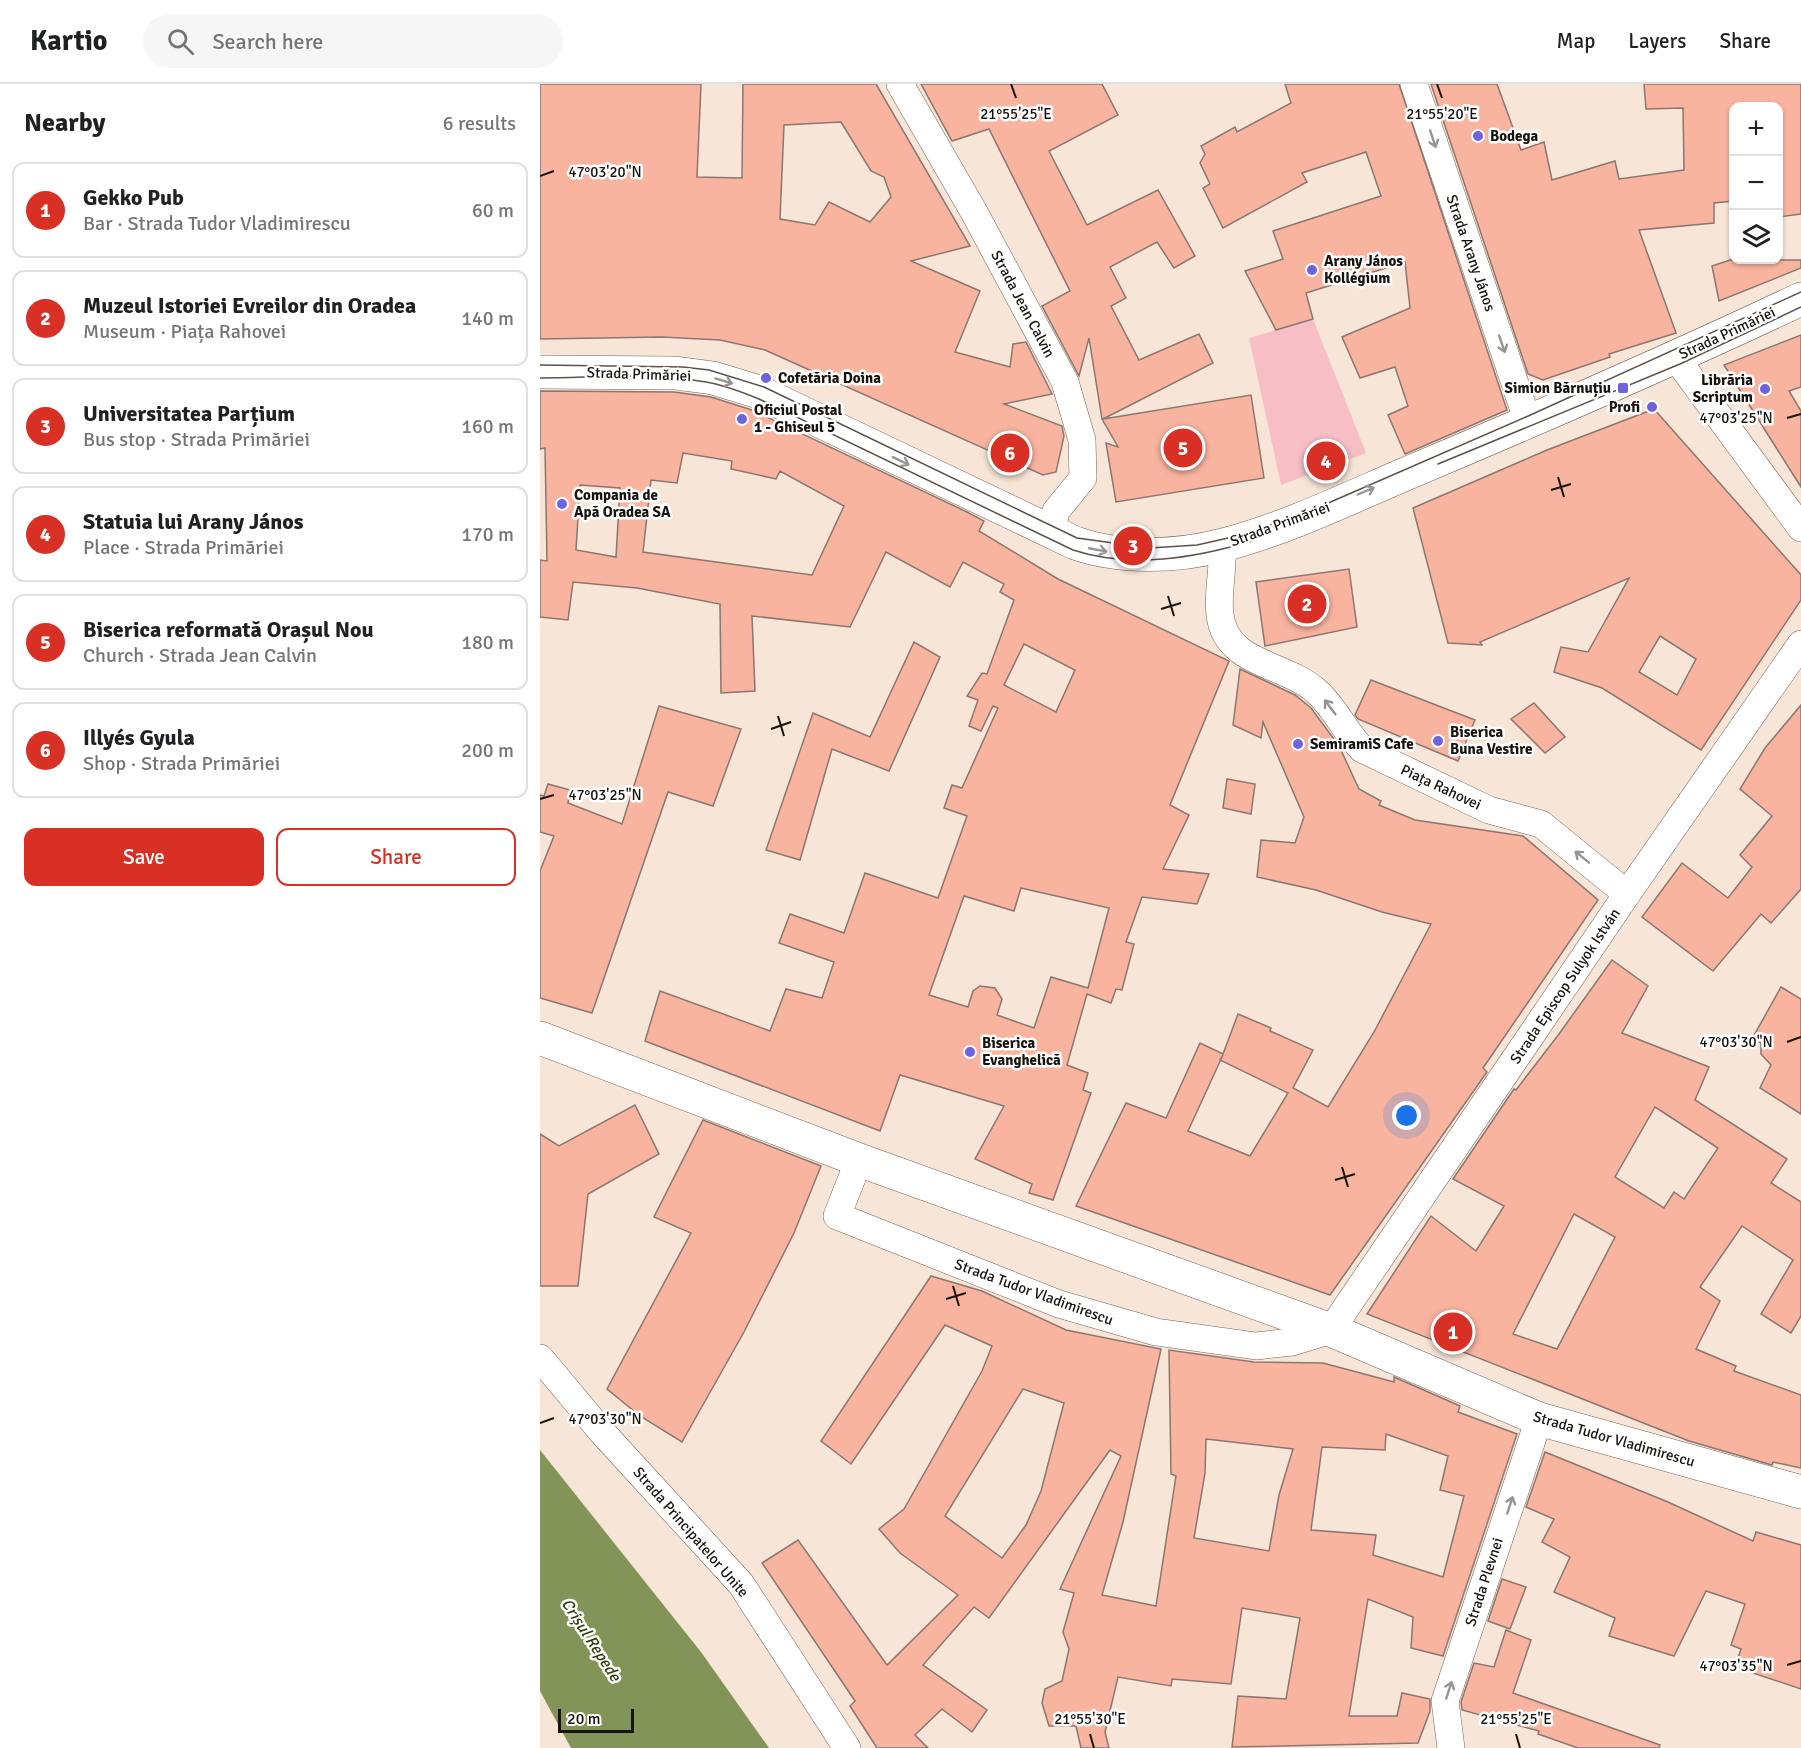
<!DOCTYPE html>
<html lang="en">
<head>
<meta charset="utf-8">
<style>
  body { margin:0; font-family:Signika,sans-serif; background:#f6f6f6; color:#202124 }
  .controls { position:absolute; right:18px; top:18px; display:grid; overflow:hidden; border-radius:12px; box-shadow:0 2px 4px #0004 }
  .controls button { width:54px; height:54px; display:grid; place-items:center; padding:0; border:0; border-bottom:2px solid #e0e0e0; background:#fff; color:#202124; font:30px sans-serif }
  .scale { position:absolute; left:18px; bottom:15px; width:76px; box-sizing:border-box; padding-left:6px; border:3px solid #18130d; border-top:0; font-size:16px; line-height:21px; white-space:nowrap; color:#18130d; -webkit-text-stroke:4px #fff; paint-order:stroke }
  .you { position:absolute; left:867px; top:1032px; width:21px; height:21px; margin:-15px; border:4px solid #fff; border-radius:50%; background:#1a73e8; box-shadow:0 0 0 9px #1a73e833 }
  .badge { display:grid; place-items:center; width:39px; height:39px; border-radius:50%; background:#d93025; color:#fff; font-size:20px; font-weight:700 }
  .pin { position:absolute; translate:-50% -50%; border:3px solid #fff; box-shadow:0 2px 6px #0006 }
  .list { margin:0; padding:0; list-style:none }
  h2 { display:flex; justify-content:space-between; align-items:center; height:78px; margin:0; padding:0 24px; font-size:26px }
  h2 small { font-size:20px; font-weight:400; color:#757577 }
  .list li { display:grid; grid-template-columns:39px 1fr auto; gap:18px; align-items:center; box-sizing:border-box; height:96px; margin:0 12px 12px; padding:0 12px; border:2px solid #e0e0e0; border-radius:12px }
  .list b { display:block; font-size:22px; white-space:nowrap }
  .list p { margin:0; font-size:20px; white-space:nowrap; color:#757577 }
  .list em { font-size:20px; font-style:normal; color:#757577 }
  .actions { display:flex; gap:12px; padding:18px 24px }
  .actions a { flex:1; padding:14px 0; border:2px solid #d93025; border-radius:12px; text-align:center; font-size:21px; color:#d93025 }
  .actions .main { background:#d93025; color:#fff }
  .icon { flex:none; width:33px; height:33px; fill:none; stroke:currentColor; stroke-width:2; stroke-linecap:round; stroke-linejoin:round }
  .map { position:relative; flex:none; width:1261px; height:1664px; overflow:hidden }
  header { display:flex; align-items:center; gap:36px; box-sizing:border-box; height:84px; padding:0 30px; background:#fff; border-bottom:2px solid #e0e0e0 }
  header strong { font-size:28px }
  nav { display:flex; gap:33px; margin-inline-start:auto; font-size:21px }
  .search { width:420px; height:54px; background:#f6f6f6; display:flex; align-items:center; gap:15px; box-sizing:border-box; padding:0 21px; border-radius:33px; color:#757577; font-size:22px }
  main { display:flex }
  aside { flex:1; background:#fff }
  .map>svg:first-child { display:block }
  .green { fill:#f7bec6 }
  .water { fill:#839458 }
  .building { fill:#f9b4a0; stroke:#8b7670; stroke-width:1.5; fill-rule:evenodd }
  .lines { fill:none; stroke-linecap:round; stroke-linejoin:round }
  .street-casing { stroke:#726456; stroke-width:28 }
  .secondary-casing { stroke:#726456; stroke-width:34 }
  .street { stroke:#fff; stroke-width:27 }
  .secondary { stroke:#fff; stroke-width:33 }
  .tram { stroke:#5b5249; stroke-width:1.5 }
  .oneway { stroke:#979592 }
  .ticks { fill:none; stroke:#18130d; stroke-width:2 }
  .poi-dot { fill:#7061dc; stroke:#fff; stroke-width:2 }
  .labels { text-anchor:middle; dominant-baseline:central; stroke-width:5; stroke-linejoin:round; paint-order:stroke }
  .poi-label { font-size:15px; font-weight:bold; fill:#18130d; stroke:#fff; text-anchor:start }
  .street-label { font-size:15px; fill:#18130d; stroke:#fff }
  .water-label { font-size:16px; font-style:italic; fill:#303b0c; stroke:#fff }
  .ticks-label { font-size:15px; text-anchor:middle; fill:#18130d; stroke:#fff; stroke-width:5; stroke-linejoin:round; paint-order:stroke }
</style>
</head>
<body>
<header>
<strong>Kartio</strong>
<div class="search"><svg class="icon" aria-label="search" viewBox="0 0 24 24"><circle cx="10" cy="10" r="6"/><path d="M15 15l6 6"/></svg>Search here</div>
<nav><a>Map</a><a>Layers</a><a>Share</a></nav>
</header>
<main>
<aside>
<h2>Nearby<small>6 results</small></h2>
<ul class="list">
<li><span class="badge">1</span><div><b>Gekko Pub</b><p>Bar · Strada Tudor Vladimirescu</p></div><em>60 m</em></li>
<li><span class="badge">2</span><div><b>Muzeul Istoriei Evreilor din Oradea</b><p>Museum · Piața Rahovei</p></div><em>140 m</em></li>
<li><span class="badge">3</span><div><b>Universitatea Parțium</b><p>Bus stop · Strada Primăriei</p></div><em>160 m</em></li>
<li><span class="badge">4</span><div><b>Statuia lui Arany János</b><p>Place · Strada Primăriei</p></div><em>170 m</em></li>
<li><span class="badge">5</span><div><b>Biserica reformată Orașul Nou</b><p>Church · Strada Jean Calvin</p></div><em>180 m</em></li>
<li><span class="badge">6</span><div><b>Illyés Gyula</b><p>Shop · Strada Primăriei</p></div><em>200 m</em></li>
</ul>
<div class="actions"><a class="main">Save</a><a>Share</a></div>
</aside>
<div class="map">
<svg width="1261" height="1664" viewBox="0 0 1261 1664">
  <rect width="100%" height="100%" fill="#f7e6d7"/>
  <path class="green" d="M 773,235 L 826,369 L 741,401 L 709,254 Z"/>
  <path class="water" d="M 0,1366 L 161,1568 L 229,1664 L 31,1664 L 0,1607 Z"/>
  <g class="building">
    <path d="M 0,0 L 161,0 L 157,93 L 202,94 L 203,0 L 336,0 L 430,162 L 371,177 L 440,207 L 415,268 L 470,283 L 473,260 L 486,258 L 512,310 L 464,320 L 522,342 L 524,352 L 516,388 L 503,391 L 225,266 L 180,256 L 122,253 L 0,255 ZM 301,38 L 331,87 L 344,93 L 351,113 L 330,138 L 289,118 L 275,141 L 240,135 L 244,41 Z"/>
    <path d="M 381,0 L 562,0 L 578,31 L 509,67 L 547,141 L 618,106 L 655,172 L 634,184 L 617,158 L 570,183 L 586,214 L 571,222 L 599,276 L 659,250 L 673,279 L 563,335 L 711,311 L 724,394 L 576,418 L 566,359 L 578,363 L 562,335 L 549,254 L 539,292 L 502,222 L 530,207 L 449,45 L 412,57 Z"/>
    <path d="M 745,0 L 859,0 L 967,326 L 865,370 L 848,331 L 868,322 L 855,283 L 820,294 L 802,253 L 870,224 L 865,178 L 766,209 L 773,235 L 736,246 L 705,187 L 743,175 L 733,147 L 841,112 L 826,68 L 762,89 L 767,98 L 683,144 L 663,104 L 670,100 L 660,79 L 665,70 L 661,62 L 695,43 L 697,48 L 751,19 Z"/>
    <path d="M 891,0 L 957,0 L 981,66 L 1004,58 L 1012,96 L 1075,77 L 1079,95 L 1144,86 L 1143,24 L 1106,25 L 1104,0 L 1261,0 L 1261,130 L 1239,133 L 1239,22 L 1194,22 L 1194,117 L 1174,119 L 1174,139 L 1099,146 L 1136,249 L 1069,270 L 1070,273 L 1003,296 L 988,290 Z"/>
    <path d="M 1190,176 L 1261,176 L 1261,184 L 1179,217 L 1172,182 Z"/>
    <path d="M 1261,251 L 1261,303 L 1249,307 L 1261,327 L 1261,403 L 1184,281 Z"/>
    <path d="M 0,307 L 134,308 L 171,313 L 212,326 L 427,428 L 444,437 L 439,447 L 518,495 L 689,577 L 630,721 L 649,731 L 623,785 L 669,790 L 657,820 L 602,813 L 586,858 L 594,860 L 582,906 L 576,905 L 571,919 L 547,910 L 527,981 L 548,989 L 543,1006 L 551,1009 L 513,1116 L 489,1109 L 492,1100 L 435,1075 L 464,1022 L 360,991 L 340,1047 L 105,957 L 120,907 L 230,947 L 246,905 L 282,914 L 294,878 L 239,859 L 250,830 L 304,849 L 325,789 L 398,814 L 427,732 L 404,724 L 412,701 L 422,704 L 458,624 L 453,622 L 441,647 L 429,642 L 438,616 L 427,612 L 442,589 L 447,590 L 474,516 L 460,508 L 464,500 L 423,478 L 410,503 L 346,468 L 310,543 L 212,532 L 215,607 L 181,609 L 180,520 L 97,504 L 33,498 L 28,536 L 0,533 L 0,476 L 7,477 L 5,364 L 0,365 ZM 143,369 L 192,377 L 191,385 L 236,395 L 240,387 L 304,422 L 272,491 L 103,468 L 111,396 L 137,399 ZM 40,401 L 80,404 L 76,473 L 36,466 ZM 484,560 L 535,586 L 516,628 L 464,601 ZM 481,804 L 569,824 L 548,904 L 511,893 L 494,944 L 457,931 L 462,915 L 455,904 L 440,902 L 433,907 L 428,923 L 389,911 L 424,812 L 474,827 Z"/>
    <path d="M 1114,325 L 1261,491 L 1261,516 L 1161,666 L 1062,604 L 1014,588 L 1021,563 L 1048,568 L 1089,494 L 940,558 L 942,561 L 908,559 L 873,424 L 1007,366 ZM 1120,552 L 1156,575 L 1137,611 L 1099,588 Z"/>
    <path d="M 809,485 L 817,543 L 725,562 L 716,498 Z"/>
    <path d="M 374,558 L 400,573 L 349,687 L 292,665 L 260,776 L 226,766 L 273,629 L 330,653 Z"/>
    <path d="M 700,585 L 755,611 L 771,624 L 799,662 L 819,705 L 841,717 L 839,721 L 875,736 L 983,752 L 1058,816 L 943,984 L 947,988 L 790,1211 L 536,1122 L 586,1019 L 626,1034 L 660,959 L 683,970 L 698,930 L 731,944 L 730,947 L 773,966 L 753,1004 L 788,1023 L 834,948 L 891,840 L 842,828 L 776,806 L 717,793 L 721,756 L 755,759 L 764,733 L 723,638 L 721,654 L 693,641 ZM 683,971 L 680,976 L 748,1009 L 710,1072 L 648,1047 Z"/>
    <path d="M 831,596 L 935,636 L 918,677 L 818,635 L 815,631 Z"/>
    <path d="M 994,619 L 1025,653 L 1005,669 L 971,635 Z"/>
    <path d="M 1261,621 L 1261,805 L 1231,839 L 1221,830 L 1173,887 L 1102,833 L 1142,779 L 1188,814 L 1212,783 L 1200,771 L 1232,732 L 1200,705 L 1225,664 Z"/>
    <path d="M 119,622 L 201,645 L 173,722 L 128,708 L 52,929 L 0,914 L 0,787 L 14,752 L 0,748 L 0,711 L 4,712 L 8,700 L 30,706 L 28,719 L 82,740 Z"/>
    <path d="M 687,695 L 715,700 L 711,730 L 683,724 Z"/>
    <path d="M 1072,876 L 1108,902 L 1082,949 L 1169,983 L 1155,1016 L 1247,1075 L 1231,1099 L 1261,1118 L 1261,1232 L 1251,1249 L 1221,1230 L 1253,1176 L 1202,1142 L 1160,1203 L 1180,1217 L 1156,1265 L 1196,1282 L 1194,1287 L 1261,1311 L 1261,1384 L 1233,1378 L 1232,1381 L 1149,1357 L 827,1230 L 891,1132 L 936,1167 L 964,1122 L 913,1095 L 974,1005 L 976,1006 L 1019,950 ZM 1115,1023 L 1178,1064 L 1144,1115 L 1134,1108 L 1124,1124 L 1075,1093 ZM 1034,1130 L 1075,1153 L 1017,1265 L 973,1250 Z"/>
    <path d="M 1241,903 L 1261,915 L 1261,1030 L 1220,1004 L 1231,981 L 1221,970 L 1221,959 L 1212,955 Z"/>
    <path d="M 95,1021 L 119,1070 L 48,1110 L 38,1202 L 0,1202 L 0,1050 L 19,1062 Z"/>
    <path d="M 163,1036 L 281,1082 L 254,1149 L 204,1248 L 142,1358 L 100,1332 L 67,1305 L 151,1149 L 114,1133 Z"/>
    <path d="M 391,1192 L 442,1207 L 526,1246 L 621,1265 L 583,1438 L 562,1511 L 616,1522 L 636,1392 L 631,1390 L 629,1266 L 714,1278 L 783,1279 L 854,1298 L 854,1293 L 920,1322 L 918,1328 L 977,1350 L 903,1572 L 871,1564 L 873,1533 L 828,1515 L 809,1632 L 857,1632 L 862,1609 L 890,1615 L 890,1627 L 878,1659 L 692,1663 L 698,1612 L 746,1615 L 760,1534 L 702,1524 L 691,1600 L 632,1595 L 631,1602 L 578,1593 L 565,1648 L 569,1664 L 541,1664 L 536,1642 L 509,1642 L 502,1619 L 505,1605 L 522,1597 L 529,1565 L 523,1548 L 534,1509 L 520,1505 L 581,1372 L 570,1366 L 449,1534 L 434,1523 L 383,1581 L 447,1626 L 432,1648 L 402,1625 L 375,1651 L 388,1664 L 337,1664 L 310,1622 L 315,1617 L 222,1479 L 258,1456 L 347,1581 L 418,1511 L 360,1469 L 339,1445 L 364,1425 L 442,1287 L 452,1262 L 405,1241 L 311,1380 L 281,1357 ZM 483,1305 L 524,1319 L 501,1407 L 486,1441 L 462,1474 L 405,1432 ZM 846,1350 L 908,1372 L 900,1406 L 924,1412 L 903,1493 L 833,1471 L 836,1451 L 771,1446 L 782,1363 L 845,1366 ZM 666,1355 L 753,1365 L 739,1411 L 729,1467 L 654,1454 L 665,1389 Z"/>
    <path d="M 1005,1368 L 1128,1418 L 1213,1457 L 1216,1448 L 1261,1461 L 1261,1605 L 1195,1583 L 1201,1565 L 1191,1561 L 1205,1520 L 1166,1507 L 1134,1572 L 1069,1552 L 1075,1534 L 1014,1508 L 1030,1473 L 1002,1458 L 1014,1435 L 986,1423 Z"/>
    <path d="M 962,1495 L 986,1503 L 970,1545 L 948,1537 Z"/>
    <path d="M 966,1546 L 991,1556 L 973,1609 L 1120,1661 L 1119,1664 L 1038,1664 L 998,1650 L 999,1647 L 922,1626 L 921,1618 L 934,1579 L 954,1583 Z"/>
  </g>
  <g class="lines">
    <defs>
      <g id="street">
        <path d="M 360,0 L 434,128 L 525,298 L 542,356 L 543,394 L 516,427 L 511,450"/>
        <path d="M 874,0 L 988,338"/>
        <path d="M 1136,274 L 1261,444"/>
        <path d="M 682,461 C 684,484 677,508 680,531 C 686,581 745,579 776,607 C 795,623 804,647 822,665 L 949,726 L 1001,740 L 1087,810"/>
        <path d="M 319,1076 L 297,1132 L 519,1220 L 616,1248 L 716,1262 L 752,1258 L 791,1246 L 1087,810 L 1261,560"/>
        <path d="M 0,1274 L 62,1348 L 201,1500 L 307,1664"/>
        <path d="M 911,1664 L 905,1617 L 999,1335"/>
      </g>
      <g id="secondary">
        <path d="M 0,288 L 135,289 L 173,294 L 219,308 L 535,459 C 580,475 638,473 683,461 C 752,443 817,410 882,383 C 1010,329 1136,274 1261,215"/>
        <path d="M 0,954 L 319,1076 L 791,1246 L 999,1335 L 1261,1408"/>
      </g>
    </defs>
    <use href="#street" class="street-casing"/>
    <use href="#secondary" class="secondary-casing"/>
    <use href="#street" class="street"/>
    <use href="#secondary" class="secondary"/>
    <g class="tram">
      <path d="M 0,281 L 143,283 L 169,286 L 224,303 L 537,454 L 610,464 L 657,461 L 706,450 L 786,420 L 986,333 L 1261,208"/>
      <path d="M 0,294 C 54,294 112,288 166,298 C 184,301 202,308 219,315 L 533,466 C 591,485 655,474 712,457"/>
      <path d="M 898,380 L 1140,280 L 1261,223"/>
    </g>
  </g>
  <defs><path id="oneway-shaft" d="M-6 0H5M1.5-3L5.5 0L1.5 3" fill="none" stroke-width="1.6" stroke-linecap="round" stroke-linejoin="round" transform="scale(1.5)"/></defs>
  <g class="oneway">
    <use href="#oneway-shaft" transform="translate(893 55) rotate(71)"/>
    <use href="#oneway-shaft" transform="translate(962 260) rotate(71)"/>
    <use href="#oneway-shaft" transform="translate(184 297) rotate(17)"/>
    <use href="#oneway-shaft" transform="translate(361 377) rotate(26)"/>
    <use href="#oneway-shaft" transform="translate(826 407) rotate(-23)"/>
    <use href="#oneway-shaft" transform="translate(558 466) rotate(11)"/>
    <use href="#oneway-shaft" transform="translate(790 623) rotate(-127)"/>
    <use href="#oneway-shaft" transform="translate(1042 773) rotate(-141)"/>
    <use href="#oneway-shaft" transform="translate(970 1421) rotate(-72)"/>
    <use href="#oneway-shaft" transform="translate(909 1606) rotate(-72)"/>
  </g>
  <path class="ticks" d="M 471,0 L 476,14M 897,0 L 902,14M 0,92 L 14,87M 1247,334 L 1261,330M 1018,393 L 1024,413M 1011,406 L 1031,400M 628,512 L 634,532M 621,525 L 641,519M 238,632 L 244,652M 231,645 L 251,638M 0,715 L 14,711M 1247,958 L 1261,953M 802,1083 L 808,1103M 795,1096 L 815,1090M 413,1202 L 419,1222M 406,1215 L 426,1209M 0,1339 L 14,1334M 1247,1581 L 1261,1577M 550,1650 L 554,1664M 976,1650 L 980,1664"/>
  <g class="poi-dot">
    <circle cx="938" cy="52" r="6"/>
    <circle cx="772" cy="186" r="6"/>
    <circle cx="226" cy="294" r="6"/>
    <rect x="1077" y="298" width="12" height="12" rx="3"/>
    <circle cx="1225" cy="305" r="6"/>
    <circle cx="1112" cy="323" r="6"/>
    <circle cx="202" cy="335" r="6"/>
    <circle cx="22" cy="420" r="6"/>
    <circle cx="898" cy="657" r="6"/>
    <circle cx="758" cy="660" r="6"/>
    <circle cx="430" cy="968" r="6"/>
  </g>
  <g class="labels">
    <g class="poi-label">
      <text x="950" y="52">Bodega</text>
      <text x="784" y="177">Arany János<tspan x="784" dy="17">Kollégium</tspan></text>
      <text x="238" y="294">Cofetăria Doina</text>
      <text x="1213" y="296" text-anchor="end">Librăria<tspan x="1213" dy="17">Scriptum</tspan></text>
      <text x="1071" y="304" text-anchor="end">Simion Bărnuțiu</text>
      <text x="1100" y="323" text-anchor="end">Profi</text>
      <text x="214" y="326">Oficiul Postal<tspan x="214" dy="17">1 - Ghiseul 5</tspan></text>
      <text x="34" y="411">Compania de<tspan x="34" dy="17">Apă Oradea SA</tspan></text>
      <text x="910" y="648">Biserica<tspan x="910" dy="17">Buna Vestire</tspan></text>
      <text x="770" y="660">SemiramiS Cafe</text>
      <text x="442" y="959">Biserica<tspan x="442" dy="17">Evanghelică</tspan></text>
    </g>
    <g class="street-label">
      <text transform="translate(931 169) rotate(71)">Strada Arany János</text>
      <text transform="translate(483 220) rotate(62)">Strada Jean Calvin</text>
      <text transform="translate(1187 249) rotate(-25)">Strada Primăriei</text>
      <text transform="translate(99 290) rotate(2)">Strada Primăriei</text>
      <text transform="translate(740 440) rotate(-20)">Strada Primăriei</text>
      <text transform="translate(901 703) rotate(25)">Piața Rahovei</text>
      <text transform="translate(1025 902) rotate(-56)">Strada Episcop Sulyok István</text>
      <text transform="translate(494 1208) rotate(20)">Strada Tudor Vladimirescu</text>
      <text transform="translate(1074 1355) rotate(16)">Strada Tudor Vladimirescu</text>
      <text transform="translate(151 1448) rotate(49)">Strada Principatelor Unite</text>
      <text transform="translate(944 1498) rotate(-72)">Strada Plevnei</text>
    </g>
    <g class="water-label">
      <text transform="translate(51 1556) rotate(57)">Crișul Repede</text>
    </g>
  </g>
  <g class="ticks-label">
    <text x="476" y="35">21°55'25"E</text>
    <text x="902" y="35">21°55'20"E</text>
    <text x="65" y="93">47°03'20"N</text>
    <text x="1196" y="339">47°03'25"N</text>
    <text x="65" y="716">47°03'25"N</text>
    <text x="1196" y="963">47°03'30"N</text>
    <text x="65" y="1340">47°03'30"N</text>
    <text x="1196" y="1587">47°03'35"N</text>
    <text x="550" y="1640">21°55'30"E</text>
    <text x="976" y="1640">21°55'25"E</text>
  </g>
</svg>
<div class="controls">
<button>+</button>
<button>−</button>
<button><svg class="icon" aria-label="layers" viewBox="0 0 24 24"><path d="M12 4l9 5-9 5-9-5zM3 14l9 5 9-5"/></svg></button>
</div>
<div class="scale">20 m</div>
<div class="you"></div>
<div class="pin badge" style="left:913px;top:1248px">1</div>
<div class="pin badge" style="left:767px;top:520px">2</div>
<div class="pin badge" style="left:593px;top:462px">3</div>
<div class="pin badge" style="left:786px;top:377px">4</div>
<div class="pin badge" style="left:643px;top:364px">5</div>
<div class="pin badge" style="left:470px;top:369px">6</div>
</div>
</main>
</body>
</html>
